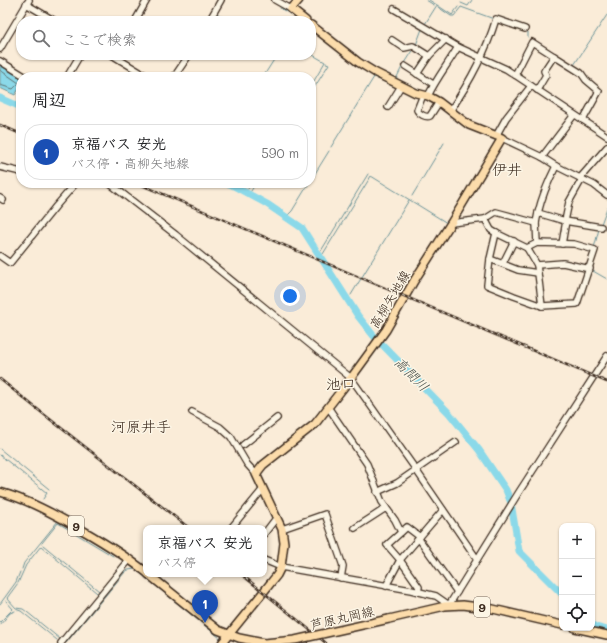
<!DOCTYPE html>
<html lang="ja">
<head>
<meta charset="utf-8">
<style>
  body { margin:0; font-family:Mali,"Klee One",sans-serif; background:#f6f6f6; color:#202124 }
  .controls { position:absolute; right:12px; bottom:12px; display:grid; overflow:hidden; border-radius:8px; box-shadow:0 1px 3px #0004 }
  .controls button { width:36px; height:36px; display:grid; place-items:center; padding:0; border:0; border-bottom:1px solid #e0e0e0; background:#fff; color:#202124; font:20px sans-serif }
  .you { position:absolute; left:290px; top:296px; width:14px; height:14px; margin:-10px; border:3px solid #fff; border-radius:50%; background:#1a73e8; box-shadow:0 0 0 6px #1a73e833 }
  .badge { display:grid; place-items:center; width:26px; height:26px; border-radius:50%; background:#7c3aed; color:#fff; font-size:13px; font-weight:700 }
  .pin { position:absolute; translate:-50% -33px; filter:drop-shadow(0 1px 2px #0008) }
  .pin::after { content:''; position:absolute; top:21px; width:14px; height:12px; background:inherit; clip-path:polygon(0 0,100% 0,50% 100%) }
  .popup { position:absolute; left:143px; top:525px; width:124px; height:52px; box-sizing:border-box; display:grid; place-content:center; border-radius:8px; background:#fff; filter:drop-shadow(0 1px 3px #0005); font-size:13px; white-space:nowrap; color:#757577 }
  .popup b { font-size:15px; color:#202124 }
  .popup::after { content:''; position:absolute; left:50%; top:100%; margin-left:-8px; border:8px solid transparent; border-top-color:#fff }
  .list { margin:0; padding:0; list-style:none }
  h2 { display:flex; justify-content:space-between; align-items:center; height:52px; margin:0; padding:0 16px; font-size:17px }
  h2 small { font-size:13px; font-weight:400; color:#757577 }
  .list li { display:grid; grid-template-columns:26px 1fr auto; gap:12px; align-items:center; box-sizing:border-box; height:56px; margin:0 8px 8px; padding:0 8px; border:1px solid #e0e0e0; border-radius:16px }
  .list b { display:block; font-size:15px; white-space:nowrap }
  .list p { margin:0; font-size:13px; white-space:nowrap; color:#757577 }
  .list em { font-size:13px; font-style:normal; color:#757577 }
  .icon { flex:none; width:22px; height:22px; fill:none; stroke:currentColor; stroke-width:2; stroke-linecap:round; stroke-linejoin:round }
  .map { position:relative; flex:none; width:607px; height:643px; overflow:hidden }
  .search { position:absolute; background:#fff; box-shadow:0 1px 3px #0004; left:16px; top:16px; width:300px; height:44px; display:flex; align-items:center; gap:10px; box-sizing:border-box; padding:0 14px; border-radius:16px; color:#757577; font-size:15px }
  .panel { position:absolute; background:#fff; box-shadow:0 1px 3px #0004; left:16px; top:72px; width:300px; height:116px; border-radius:16px }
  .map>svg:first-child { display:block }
  .water { fill:#8bd9e9; stroke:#6b9398 }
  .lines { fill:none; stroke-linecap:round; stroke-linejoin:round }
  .shore { stroke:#5b706f; stroke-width:1 }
  .stream { stroke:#6b9398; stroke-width:1 }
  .river { stroke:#8bd9e9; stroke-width:7 }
  .minor-casing { stroke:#3b2a1e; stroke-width:8 }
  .major-casing { stroke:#3b2a1e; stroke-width:10 }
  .minor { stroke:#fcf5e5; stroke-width:5.5 }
  .major { stroke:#fcdcab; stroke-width:7 }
  .rail-casing { stroke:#3b2a1e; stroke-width:2.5 }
  .rail { stroke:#fcf5e5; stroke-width:1; stroke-dasharray:3; stroke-linecap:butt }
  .major-bridge-casing { stroke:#3b2a1e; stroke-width:10; stroke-linecap:butt }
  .major-bridge { stroke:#fcdcab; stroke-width:7 }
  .labels { text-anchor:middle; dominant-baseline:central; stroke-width:3; stroke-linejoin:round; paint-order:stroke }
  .shield { fill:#fcf5e5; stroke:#75675a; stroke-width:1 }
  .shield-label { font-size:12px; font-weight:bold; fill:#3b2a1e }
  .street-label { font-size:13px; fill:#3b2a1e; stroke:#fcf5e5 }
  .water-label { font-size:14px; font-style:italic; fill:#4f5651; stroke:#fcf5e5 }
  .quarter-label { font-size:15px; fill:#3b2a1e; stroke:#fcf5e5 }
</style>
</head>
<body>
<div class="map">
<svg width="607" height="643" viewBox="0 0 607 643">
  <rect width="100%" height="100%" fill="#faecd8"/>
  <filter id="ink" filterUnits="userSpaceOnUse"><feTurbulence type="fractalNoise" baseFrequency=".025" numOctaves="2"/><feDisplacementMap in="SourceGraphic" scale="8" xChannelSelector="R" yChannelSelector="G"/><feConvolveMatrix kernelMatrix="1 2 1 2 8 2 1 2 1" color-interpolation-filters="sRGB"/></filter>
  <g filter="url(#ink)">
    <path class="water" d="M 0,65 L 21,78 L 21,86 L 15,95 L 0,88 Z"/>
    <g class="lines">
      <path class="shore" d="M 0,70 L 19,83 L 13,89 L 0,85"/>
      <g class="stream">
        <path d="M 426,0 L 434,5"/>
        <path d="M 429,0 L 437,5"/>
        <path d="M 461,3 L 468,6 L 472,0"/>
        <path d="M 438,7 L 451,16 L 454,16 L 461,7 L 494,19"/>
        <path d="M 280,8 L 295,17"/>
        <path d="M 214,21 L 218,14 L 229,21"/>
        <path d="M 425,24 L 437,5 L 452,15 L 458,7"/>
        <path d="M 526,31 L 528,32 L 528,37"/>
        <path d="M 416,45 L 422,29"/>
        <path d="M 311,54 L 325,62 L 311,86"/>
        <path d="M 190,60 L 193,55"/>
        <path d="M 405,63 L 414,49"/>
        <path d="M 574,65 L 607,15"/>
        <path d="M 263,77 L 277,55"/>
        <path d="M 396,79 L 402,67"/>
        <path d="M 311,93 L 329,64 L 326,63"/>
        <path d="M 331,147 L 374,77 L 391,85"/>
        <path d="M 311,180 L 329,151"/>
        <path d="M 248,189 L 252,183"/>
        <path d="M 251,191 L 256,183"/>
        <path d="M 412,196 L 444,143"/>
        <path d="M 287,216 L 292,211 L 309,183"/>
        <path d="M 601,224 L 607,208"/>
        <path d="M 594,248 L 599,229"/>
        <path d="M 321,251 L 368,174"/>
        <path d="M 323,254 L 371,176 L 447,223"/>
        <path d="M 593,271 L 607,279"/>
        <path d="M 351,295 L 409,200"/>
        <path d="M 0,449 L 49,489"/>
        <path d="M 0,455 L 47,493 L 43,499"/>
        <path d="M 59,521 L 120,558"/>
        <path d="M 42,543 L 58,523 L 113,556"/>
        <path d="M 43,545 L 99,591"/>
        <path d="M 22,569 L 24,563 L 58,521 L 47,515"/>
        <path d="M 0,604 L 16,582 L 20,572"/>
        <path d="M 18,610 L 21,611 L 57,640"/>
        <path d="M 0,622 L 13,609 L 6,601"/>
        <path d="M 0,625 L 10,613 L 15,611"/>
        <path d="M 60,639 L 27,612 L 23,609 L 16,608 L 7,598 L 18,583 L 26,565 L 41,546 L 97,593"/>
        <path d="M 66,643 L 125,572 L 128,570 L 135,569 L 220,638"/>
      </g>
      <g class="river">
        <path d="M 0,98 L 21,107"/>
        <path d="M 226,183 L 230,184 L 267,204 L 302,228 L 358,316 L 373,335 L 449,413 L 479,450 L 506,490 L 511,503 L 519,551 L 562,594"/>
        <path d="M 592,624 L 595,627 L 607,630"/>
      </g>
      <defs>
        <g id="minor">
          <path d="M 275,0 L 291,9"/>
          <path d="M 26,4 L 55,21"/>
          <path d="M 394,9 L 458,47 L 506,69 L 607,136"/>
          <path d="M 135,21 L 147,0"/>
          <path d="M 209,21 L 221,0"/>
          <path d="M 392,40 L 404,48 L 413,46 L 429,56"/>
          <path d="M 0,49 L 29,0"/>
          <path d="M 112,55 L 148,77"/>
          <path d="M 554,56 L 581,73 L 586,80 L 599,91 L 583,120"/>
          <path d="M 0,61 L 26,77"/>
          <path d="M 405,66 L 433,84"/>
          <path d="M 417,74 L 429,56 L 446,39"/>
          <path d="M 515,75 L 532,42 L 554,56 L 544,71 L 546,75 L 537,90"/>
          <path d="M 67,77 L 80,55"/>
          <path d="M 174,77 L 189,55"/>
          <path d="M 423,95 L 417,110 C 419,114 426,118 430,116 L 439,102"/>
          <path d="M 428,96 C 436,79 448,64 458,47"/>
          <path d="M 388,107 L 401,86"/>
          <path d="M 450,111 C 470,82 486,52 496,19 L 525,29"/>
          <path d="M 496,136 L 506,118 L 531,86"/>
          <path d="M 502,138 L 542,157 L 556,166 L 594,185 L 607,195"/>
          <path d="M 542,157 L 574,115"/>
          <path d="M 0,167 L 21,172"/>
          <path d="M 580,178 L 607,147"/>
          <path d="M 109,183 L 176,235 L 351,378 L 414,467 L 477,559"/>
          <path d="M 0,198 L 3,200"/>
          <path d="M 538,213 C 542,196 548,182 556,166"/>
          <path d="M 485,219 L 496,212 L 536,223"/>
          <path d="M 565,221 L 569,202 L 582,179"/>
          <path d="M 451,223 L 485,219 L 491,230 L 496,233 L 527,248 L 537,265 L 542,306"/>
          <path d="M 496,233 L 490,259 L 487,285 L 514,296 L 542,306 L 577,304 L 595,250 L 574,244 L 537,243 L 527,248"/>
          <path d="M 537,243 L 536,223 L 538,213 L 565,221 L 601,227"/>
          <path d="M 562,244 L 566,221"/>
          <path d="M 0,256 L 10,263 L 56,206 L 76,183"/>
          <path d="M 490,259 L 518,270 L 538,273"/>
          <path d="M 503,263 L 514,241"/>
          <path d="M 537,265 L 563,263 L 590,269"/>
          <path d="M 328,407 L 367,464 L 382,502 L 395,520 L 401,532"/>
          <path d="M 192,412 L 220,427 L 231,437 L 247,464 L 256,474"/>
          <path d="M 243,445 L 277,418"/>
          <path d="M 377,492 L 397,483 L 456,442"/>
          <path d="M 231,528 L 263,489"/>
          <path d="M 355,528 L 386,508"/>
          <path d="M 282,529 L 325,514 L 343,566 L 341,578"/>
          <path d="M 264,534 L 277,517"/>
          <path d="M 419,539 L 457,592"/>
          <path d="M 264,560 L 281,567 L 411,590 L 436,596 L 449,605 L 519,492 L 607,356"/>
          <path d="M 386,586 L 400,560 L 387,545 L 407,527 L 420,537"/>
          <path d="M 418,592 L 419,587 L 400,560 L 443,510"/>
          <path d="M 61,643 L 130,559"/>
          <path d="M 304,643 L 304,642"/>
        </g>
        <g id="major">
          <path d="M 299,0 L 291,9 L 306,21"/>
          <path d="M 0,492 C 25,499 46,510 68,522 C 95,537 122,553 146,572"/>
          <path d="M 148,574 L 218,630 L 239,638 L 264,643"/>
          <path d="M 389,619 L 445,606 L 463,605 L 493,609 L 562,625"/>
          <path d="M 575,628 L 607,635"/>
          <path d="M 222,643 L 265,590 L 277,575 L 281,567 L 284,543 L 282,529 L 256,474 L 263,465 L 315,424 L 351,378 L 386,330 L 414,281 L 451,223 L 502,138 L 469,125 L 439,102 L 428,96 L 416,93 L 376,73 L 358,62 L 311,25"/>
        </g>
      </defs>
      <use href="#minor" class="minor-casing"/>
      <use href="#major" class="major-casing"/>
      <use href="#minor" class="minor"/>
      <use href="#major" class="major"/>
      <defs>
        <g id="rail">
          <path d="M 0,125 L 21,134"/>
          <path d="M 137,183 L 607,382"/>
          <path d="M 0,379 C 62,430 126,478 189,528"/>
          <path d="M 241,574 L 326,643"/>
        </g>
      </defs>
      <use href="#rail" class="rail-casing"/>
      <use href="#rail" class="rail"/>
      <defs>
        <path id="major-bridge" d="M 264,643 L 295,640 L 389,619"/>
      </defs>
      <use href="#major-bridge" class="major-bridge-casing"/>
      <use href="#major-bridge" class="major-bridge"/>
    </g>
  </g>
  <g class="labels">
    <g class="shield">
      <rect x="68" y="516" width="16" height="20" rx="3"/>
      <rect x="474" y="597" width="16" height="20" rx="3"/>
    </g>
    <g class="shield-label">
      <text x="76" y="526">9</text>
      <text x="482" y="607">9</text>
    </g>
    <g class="street-label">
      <text transform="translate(389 299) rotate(-59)">高柳矢地線</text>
      <text transform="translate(342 617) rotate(-13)">芦原丸岡線</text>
    </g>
    <g class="water-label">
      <text transform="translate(412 374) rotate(45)">高間川</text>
    </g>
    <g class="quarter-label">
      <text x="507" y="169">伊井</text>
      <text x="341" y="383">池口</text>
      <text x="141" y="426">河原井手</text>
    </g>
  </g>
</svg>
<div class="controls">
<button>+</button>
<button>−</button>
<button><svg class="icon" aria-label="locate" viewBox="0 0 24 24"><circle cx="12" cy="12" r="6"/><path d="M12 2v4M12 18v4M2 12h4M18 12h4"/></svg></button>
</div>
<div class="you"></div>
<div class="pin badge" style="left:205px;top:623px;background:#1a4fb4">1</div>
<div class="popup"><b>京福バス 安光</b>バス停</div>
<div class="search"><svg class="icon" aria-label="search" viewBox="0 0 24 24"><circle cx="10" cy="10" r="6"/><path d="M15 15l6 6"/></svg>ここで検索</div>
<section class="panel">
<h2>周辺<small></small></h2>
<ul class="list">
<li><span class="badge" style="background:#1a4fb4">1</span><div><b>京福バス 安光</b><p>バス停 · 高柳矢地線</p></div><em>590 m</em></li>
</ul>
</section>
</div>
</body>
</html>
